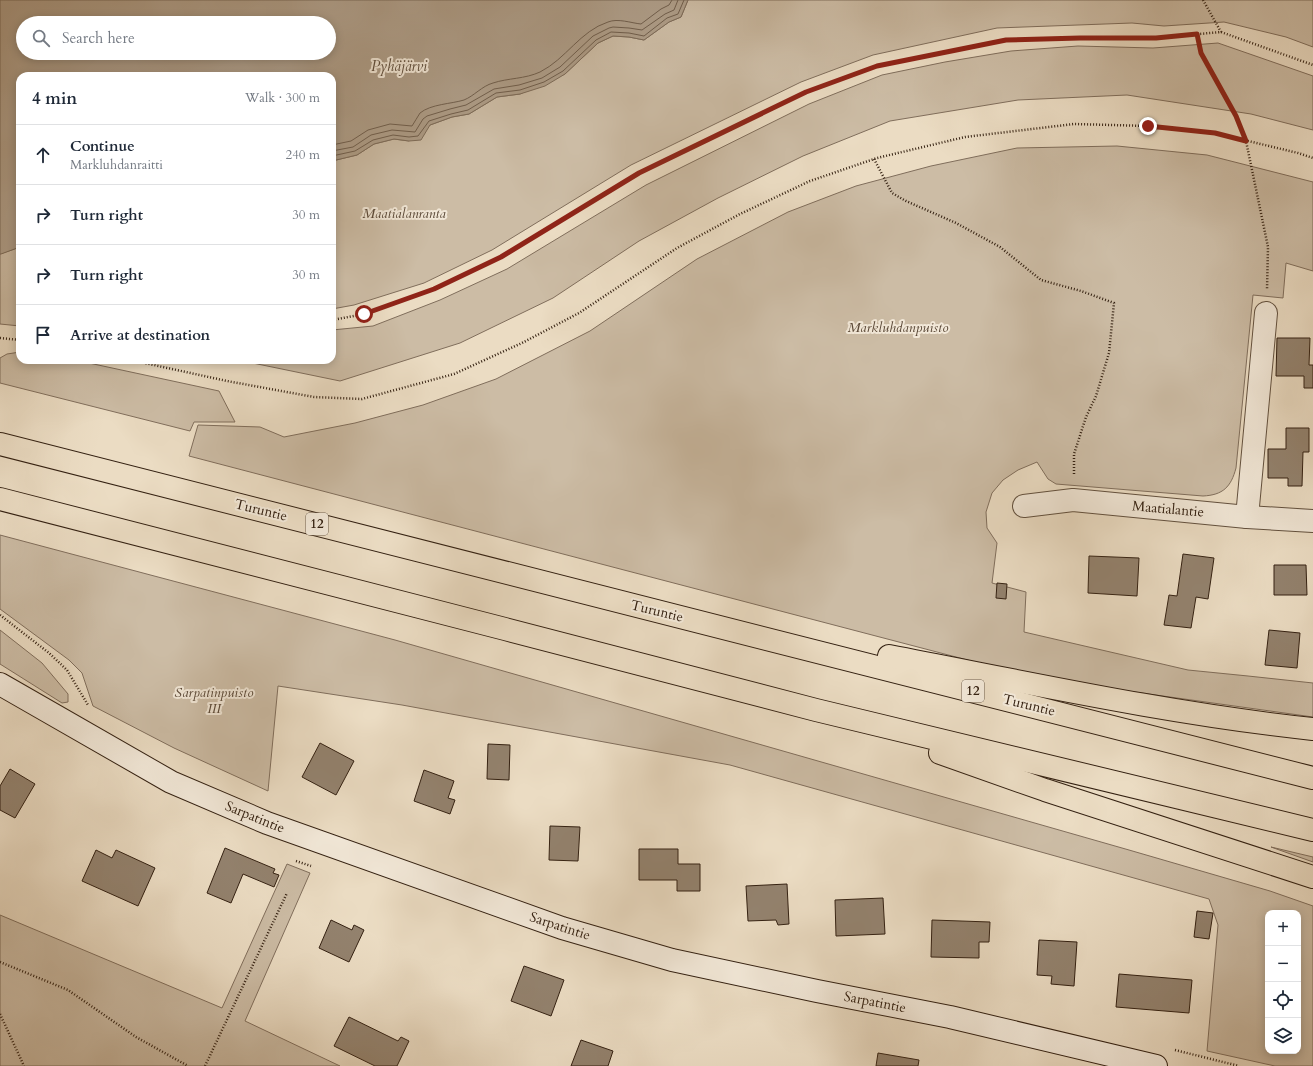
<!DOCTYPE html>
<html lang="en">
<head>
<meta charset="utf-8">
<style>
  body { margin:0; font-family:Cardo,serif; background:#f2f2f3; color:#1f2937 }
  .controls { position:absolute; right:12px; bottom:12px; display:grid; overflow:hidden; border-radius:8px; box-shadow:0 2px 10px #0003 }
  .controls button { width:36px; height:36px; display:grid; place-items:center; padding:0; border:0; border-bottom:1px solid #e0e1e3; background:#fff; color:#1f2937; font:20px sans-serif }
  .stop { position:absolute; width:12px; height:12px; margin:-9px; border:3px solid #8f2418; border-radius:50%; background:#fff }
  .stop.end { background:#8f2418; border-color:#fff; box-shadow:0 1px 4px #0008 }
  .list { margin:0; padding:0; list-style:none }
  h2 { display:flex; justify-content:space-between; align-items:center; height:52px; margin:0; padding:0 16px; font-size:17px }
  h2 small { font-size:13px; font-weight:400; color:#747a83 }
  .list li { display:grid; grid-template-columns:26px 1fr auto; gap:12px; align-items:center; box-sizing:border-box; height:60px; padding:0 16px; border-top:1px solid #e0e1e3 }
  .list b { display:block; font-size:15px; white-space:nowrap }
  .list p { margin:0; font-size:13px; white-space:nowrap; color:#747a83 }
  .list em { font-size:13px; font-style:normal; color:#747a83 }
  .icon { flex:none; width:22px; height:22px; fill:none; stroke:currentColor; stroke-width:2; stroke-linecap:round; stroke-linejoin:round }
  .map { position:relative; flex:none; width:1313px; height:1066px; overflow:hidden }
  .search { position:absolute; background:#fff; box-shadow:0 2px 10px #0003; left:16px; top:16px; width:320px; height:44px; display:flex; align-items:center; gap:10px; box-sizing:border-box; padding:0 14px; border-radius:22px; color:#747a83; font-size:15px }
  .panel { position:absolute; background:#fff; box-shadow:0 2px 10px #0003; left:16px; top:72px; width:320px; height:292px; border-radius:12px }
  .map>svg:first-child { display:block }
  .green { fill:#ccbca5; stroke:#806e5c; fill-rule:evenodd }
  .water { fill:#ad9c87; stroke:#7d6b58; fill-rule:evenodd }
  .lines { fill:none; stroke-linecap:round; stroke-linejoin:round }
  .shore { stroke:#705e4c; stroke-width:1 }
  .building { fill:#93826e; stroke:#342112 }
  .minor-casing { stroke:#62503e; stroke-width:24 }
  .secondary-casing { stroke:#342112; stroke-width:24 }
  .motorway-casing { stroke:#342112; stroke-width:24 }
  .path { stroke:#342112; stroke-width:2.5; stroke-dasharray:1 2; stroke-linecap:butt }
  .minor { stroke:#f2e8d8; stroke-width:22 }
  .secondary { stroke:#f2e8d8; stroke-width:22 }
  .motorway { stroke:#ebdcc3; stroke-width:22 }
  .route { stroke:#8f2418; stroke-width:5 }
  .labels { text-anchor:middle; dominant-baseline:central; stroke-width:4; stroke-linejoin:round; paint-order:stroke }
  .shield { fill:#f2e8d8; stroke:#6d5d4d; stroke-width:1 }
  .shield-label { font-size:13px; font-weight:bold; fill:#342112 }
  .park-label { font-size:14px; font-style:italic; fill:#5a4837; stroke:#f2e8d8 }
  .street-label { font-size:14px; fill:#342112; stroke:#f2e8d8 }
  .water-label { font-size:15px; font-style:italic; fill:#5e4c3b; stroke:#f2e8d8 }
</style>
</head>
<body>
<div class="map">
<svg width="1313" height="1066" viewBox="0 0 1313 1066">
  <rect width="100%" height="100%" fill="#ebdcc3"/>
  <filter id="stains"><feTurbulence type="fractalNoise" baseFrequency=".005" numOctaves="4"/><feColorMatrix values="0 0 0 0 .2 0 0 0 0 .09 0 0 0 0 .02 0 0 0 .5 -.17"/></filter>
  <radialGradient id="worn" r=".72"><stop offset=".6" stop-color="#630" stop-opacity="0"/><stop offset="1" stop-color="#630" stop-opacity=".3"/></radialGradient>
  <g class="green">
    <path d="M 688,0 L 1313,0 L 1313,47 L 1286,37 L 1224,22 L 1164,26 L 1132,23 L 997,28 L 873,55 L 801,82 L 631,165 L 492,250 L 424,283 L 354,305 L 332,309 L 332,161 L 357,155 L 374,144 L 394,139 L 409,141 L 430,125 L 452,117 L 469,114 L 497,97 L 520,94 L 565,74 L 598,43 L 613,36 L 629,37 L 644,40 L 669,22 L 681,17 Z"/>
    <path d="M 1218,43 L 1313,76 L 1313,130 L 1251,114 L 1127,95 L 1018,100 L 890,121 L 803,156 L 718,198 L 639,241 L 553,298 L 460,343 L 340,381 L 238,360 L 332,360 L 332,330 L 373,326 L 440,300 L 507,269 L 646,185 L 809,104 L 882,75 L 945,62 L 1011,51 L 1078,46 L 1153,48 Z"/>
    <path d="M 1117,146 L 1207,155 L 1313,182 L 1313,271 L 1286,263 L 1283,298 L 1253,295 L 1236,468 C 1231,487 1223,495 1203,496 L 1056,484 L 1048,479 L 1037,462 L 1018,470 L 1003,480 L 992,493 L 986,512 L 987,528 L 997,543 L 992,583 L 1026,592 L 1024,632 L 1188,670 L 1248,676 L 1313,683 L 1313,717 L 1127,691 L 998,668 L 189,456 L 198,425 L 260,427 L 284,437 L 355,423 L 423,405 L 496,379 L 590,331 L 697,259 L 788,212 L 856,186 L 931,166 L 1017,148 Z"/>
    <path d="M 20,247 L 20,326 L 0,324 L 0,254 Z"/>
    <path d="M 20,352 L 20,360 L 75,360 L 219,391 L 235,422 L 194,422 L 190,431 L 0,383 L 0,358 L 7,354 Z"/>
    <path d="M 0,535 L 395,640 L 1129,850 L 1270,891 L 1313,906 L 1313,1066 L 1275,1066 L 1207,1051 L 1218,925 L 1209,899 L 730,765 L 402,705 L 278,686 L 268,791 L 174,748 L 93,706 L 82,673 L 69,660 L 0,609 ZM 1268,913 L 1298,913 L 1298,1051 L 1268,1051 Z"/>
    <path d="M 0,630 L 42,663 L 68,694 L 68,702 L 62,703 L 0,664 Z"/>
    <path d="M 1271,847 L 1313,857 L 1313,862 Z"/>
    <path d="M 287,864 L 310,873 L 245,1021 L 340,1066 L 0,1066 L 0,915 L 222,1008 Z"/>
  </g>
  <path class="water" d="M 0,0 L 688,0 L 681,17 L 669,22 L 644,40 L 629,37 L 613,36 L 598,43 L 565,74 L 545,86 L 520,94 L 497,97 L 469,114 L 452,117 L 430,125 L 421,140 L 409,141 L 394,139 L 374,144 L 357,155 L 332,161 L 332,76 L 20,76 L 20,247 L 1,254 L 0,254 ZM 23,23 L 329,23 L 329,53 L 23,53 Z"/>
  <g class="lines">
    <g class="shore">
      <path d="M 332,145 L 351,141 L 368,130 L 390,124 L 412,126 C 415,122 417,117 420,113 C 431,104 451,104 464,100 C 474,96 482,86 493,83 C 508,78 525,79 540,72 C 566,59 580,31 608,22 C 618,18 631,23 641,24 L 661,9 L 669,5 L 672,0"/>
      <path d="M 332,151 L 353,147 L 371,135 L 392,130 L 415,132 L 423,119 L 427,116 L 450,109 L 466,105 L 494,89 L 519,85 L 542,78 L 560,67 L 593,36 L 609,28 L 613,27 L 629,28 L 642,30 L 665,14 L 674,10 L 678,0"/>
      <path d="M 332,156 L 355,151 L 373,140 L 393,135 L 409,137 L 418,136 L 429,121 L 451,114 L 468,110 L 496,93 L 520,90 L 544,82 L 563,71 L 596,40 L 611,32 L 629,33 L 644,36 L 667,18 L 678,14 L 684,0"/>
    </g>
  </g>
  <g class="building">
    <path d="M 1277,338 L 1310,338 L 1309,365 L 1313,365 L 1313,388 L 1304,388 L 1304,376 L 1276,376 Z"/>
    <path d="M 1286,428 L 1309,428 L 1309,452 L 1303,452 L 1302,486 L 1288,486 L 1288,478 L 1268,478 L 1268,449 L 1286,449 Z"/>
    <path d="M 1183,554 L 1214,558 L 1208,599 L 1196,597 L 1191,628 L 1164,625 L 1169,595 L 1177,596 Z"/>
    <path d="M 1089,556 L 1139,558 L 1137,596 L 1088,593 Z"/>
    <path d="M 1274,565 L 1306,565 L 1307,595 L 1274,595 Z"/>
    <path d="M 997,583 L 1007,584 L 1006,599 L 996,598 Z"/>
    <path d="M 1269,630 L 1300,633 L 1297,668 L 1265,665 Z"/>
    <path d="M 320,743 L 354,761 L 336,795 L 302,777 Z"/>
    <path d="M 488,744 L 510,745 L 509,780 L 487,779 Z"/>
    <path d="M 10,769 L 35,784 L 15,818 L 0,810 L 0,786 Z"/>
    <path d="M 424,770 L 454,781 L 448,798 L 455,800 L 450,814 L 414,801 Z"/>
    <path d="M 550,826 L 580,827 L 578,861 L 549,860 Z"/>
    <path d="M 225,848 L 275,869 L 273,873 L 279,875 L 274,887 L 243,874 L 231,903 L 207,893 Z"/>
    <path d="M 639,849 L 678,849 L 678,864 L 700,864 L 700,891 L 677,891 L 677,880 L 639,880 Z"/>
    <path d="M 96,850 L 112,858 L 116,850 L 155,868 L 138,906 L 82,881 Z"/>
    <path d="M 787,884 L 789,924 L 778,925 L 776,920 L 748,921 L 746,886 Z"/>
    <path d="M 883,898 L 885,934 L 836,936 L 835,900 Z"/>
    <path d="M 1197,911 L 1213,913 L 1209,939 L 1194,937 Z"/>
    <path d="M 331,920 L 352,930 L 354,925 L 364,930 L 349,962 L 319,948 Z"/>
    <path d="M 932,920 L 990,922 L 989,942 L 979,942 L 979,958 L 931,957 Z"/>
    <path d="M 1039,940 L 1077,942 L 1074,986 L 1051,984 L 1052,976 L 1037,975 Z"/>
    <path d="M 524,966 L 564,980 L 551,1016 L 511,1001 Z"/>
    <path d="M 1119,974 L 1192,980 L 1189,1013 L 1116,1007 Z"/>
    <path d="M 349,1017 L 398,1041 L 401,1037 L 409,1041 L 397,1066 L 375,1066 L 334,1046 Z"/>
    <path d="M 581,1040 L 613,1051 L 608,1066 L 571,1066 Z"/>
    <path d="M 878,1053 L 919,1060 L 918,1066 L 876,1066 Z"/>
  </g>
  <g class="lines">
    <defs>
      <g id="minor">
        <path d="M 1024,506 L 1073,500 L 1247,517 L 1313,521"/>
        <path d="M 1247,517 L 1266,313"/>
      </g>
      <path id="secondary" d="M 0,684 L 171,782 L 267,823 L 562,928 L 672,960 L 817,991 L 950,1017 L 1156,1066"/>
      <g id="motorway">
        <path d="M 0,444 L 1313,778"/>
        <path d="M 0,499 L 505,629 L 816,710 L 1313,830"/>
        <path d="M 889,656 C 1030,683 1170,714 1313,729"/>
        <path d="M 940,753 L 1045,790 L 1313,877"/>
      </g>
    </defs>
    <use href="#minor" class="minor-casing"/>
    <use href="#secondary" class="secondary-casing"/>
    <use href="#motorway" class="motorway-casing"/>
    <g class="path">
      <path d="M 1203,0 L 1221,32"/>
      <path d="M 1197,34 L 1201,53 L 1236,116 L 1246,141 L 1268,247 L 1267,290"/>
      <path d="M 874,159 L 892,193 L 906,201 L 956,223 L 1000,247 L 1041,280 L 1081,291 L 1114,303 L 1109,353 L 1096,396 L 1086,417 L 1074,454 L 1074,475"/>
      <path d="M 332,320 L 365,314 L 434,289 L 501,257 L 639,173 L 806,92 L 877,66 L 1006,40 L 1079,38 L 1156,38 L 1221,32 L 1313,65"/>
      <path d="M 0,338 L 20,340"/>
      <path d="M 131,360 L 227,381 L 314,397 L 362,399 L 454,374 L 522,343 L 579,313 L 677,248 L 740,214 L 810,181 L 877,158 L 965,137 L 1074,124 L 1148,126 L 1215,133 L 1298,153 L 1313,158"/>
      <path d="M 0,615 L 49,653 L 67,670 L 88,705"/>
      <path d="M 296,861 L 311,866"/>
      <path d="M 0,962 L 68,990 L 136,1037 L 188,1066"/>
      <path d="M 0,1014 L 24,1066"/>
      <path d="M 1175,1050 L 1239,1066"/>
      <path d="M 205,1066 L 287,893"/>
    </g>
    <use href="#minor" class="minor"/>
    <use href="#secondary" class="secondary"/>
    <use href="#motorway" class="motorway"/>
  </g>
  <g class="lines">
    <path class="route" d="M 364,314 L 434,289 L 501,257 L 639,173 L 806,92 L 877,66 L 1006,40 L 1080,38 L 1156,38 L 1197,34 L 1201,53 L 1236,116 L 1246,141 L 1215,133 L 1148,126"/>
  </g>
  <g class="labels">
    <g class="shield">
      <rect x="306" y="513" width="22" height="22" rx="3"/>
      <rect x="962" y="680" width="22" height="22" rx="3"/>
    </g>
    <g class="shield-label">
      <text x="317" y="524">12</text>
      <text x="973" y="691">12</text>
    </g>
    <g class="park-label">
      <text x="404" y="213">Maatialanranta</text>
      <text x="898" y="327">Markluhdanpuisto</text>
      <text x="214" y="692">Sarpatinpuisto<tspan x="214" dy="16">III</tspan></text>
    </g>
    <g class="street-label">
      <text transform="translate(1168 509) rotate(5)">Maatialantie</text>
      <text transform="translate(261 510) rotate(14)">Turuntie</text>
      <text transform="translate(657 611) rotate(14)">Turuntie</text>
      <text transform="translate(1029 705) rotate(14)">Turuntie</text>
      <text transform="translate(255 817) rotate(22)">Sarpatintie</text>
      <text transform="translate(560 926) rotate(18)">Sarpatintie</text>
      <text transform="translate(875 1002) rotate(11)">Sarpatintie</text>
    </g>
    <g class="water-label">
      <text x="399" y="66">Pyhäjärvi</text>
    </g>
  </g>
  <rect width="100%" height="100%" filter="url(#stains)"/>
  <rect width="100%" height="100%" fill="url(#worn)"/>
</svg>
<div class="controls">
<button>+</button>
<button>−</button>
<button><svg class="icon" aria-label="locate" viewBox="0 0 24 24"><circle cx="12" cy="12" r="6"/><path d="M12 2v4M12 18v4M2 12h4M18 12h4"/></svg></button>
<button><svg class="icon" aria-label="layers" viewBox="0 0 24 24"><path d="M12 4l9 5-9 5-9-5zM3 14l9 5 9-5"/></svg></button>
</div>
<div class="stop" style="left:364px;top:314px"></div>
<div class="stop end" style="left:1148px;top:126px"></div>
<div class="search"><svg class="icon" aria-label="search" viewBox="0 0 24 24"><circle cx="10" cy="10" r="6"/><path d="M15 15l6 6"/></svg>Search here</div>
<section class="panel">
<h2>4 min<small>Walk · 300 m</small></h2>
<ul class="list">
<li><svg class="icon" aria-label="ahead" viewBox="0 0 24 24"><path d="M12 20V5M6 11l6-6 6 6"/></svg><div><b>Continue</b><p>Markluhdanraitti</p></div><em>240 m</em></li>
<li><svg class="icon" aria-label="right" viewBox="0 0 24 24"><path d="M7 20v-9h11M14 6l5 5-5 5"/></svg><div><b>Turn right</b></div><em>30 m</em></li>
<li><svg class="icon" aria-label="right" viewBox="0 0 24 24"><path d="M7 20v-9h11M14 6l5 5-5 5"/></svg><div><b>Turn right</b></div><em>30 m</em></li>
<li><svg class="icon" aria-label="arrive" viewBox="0 0 24 24"><path d="M6 21V4h12l-3 4 3 4H6"/></svg><div><b>Arrive at destination</b></div></li>
</ul>
</section>
</div>
</body>
</html>
